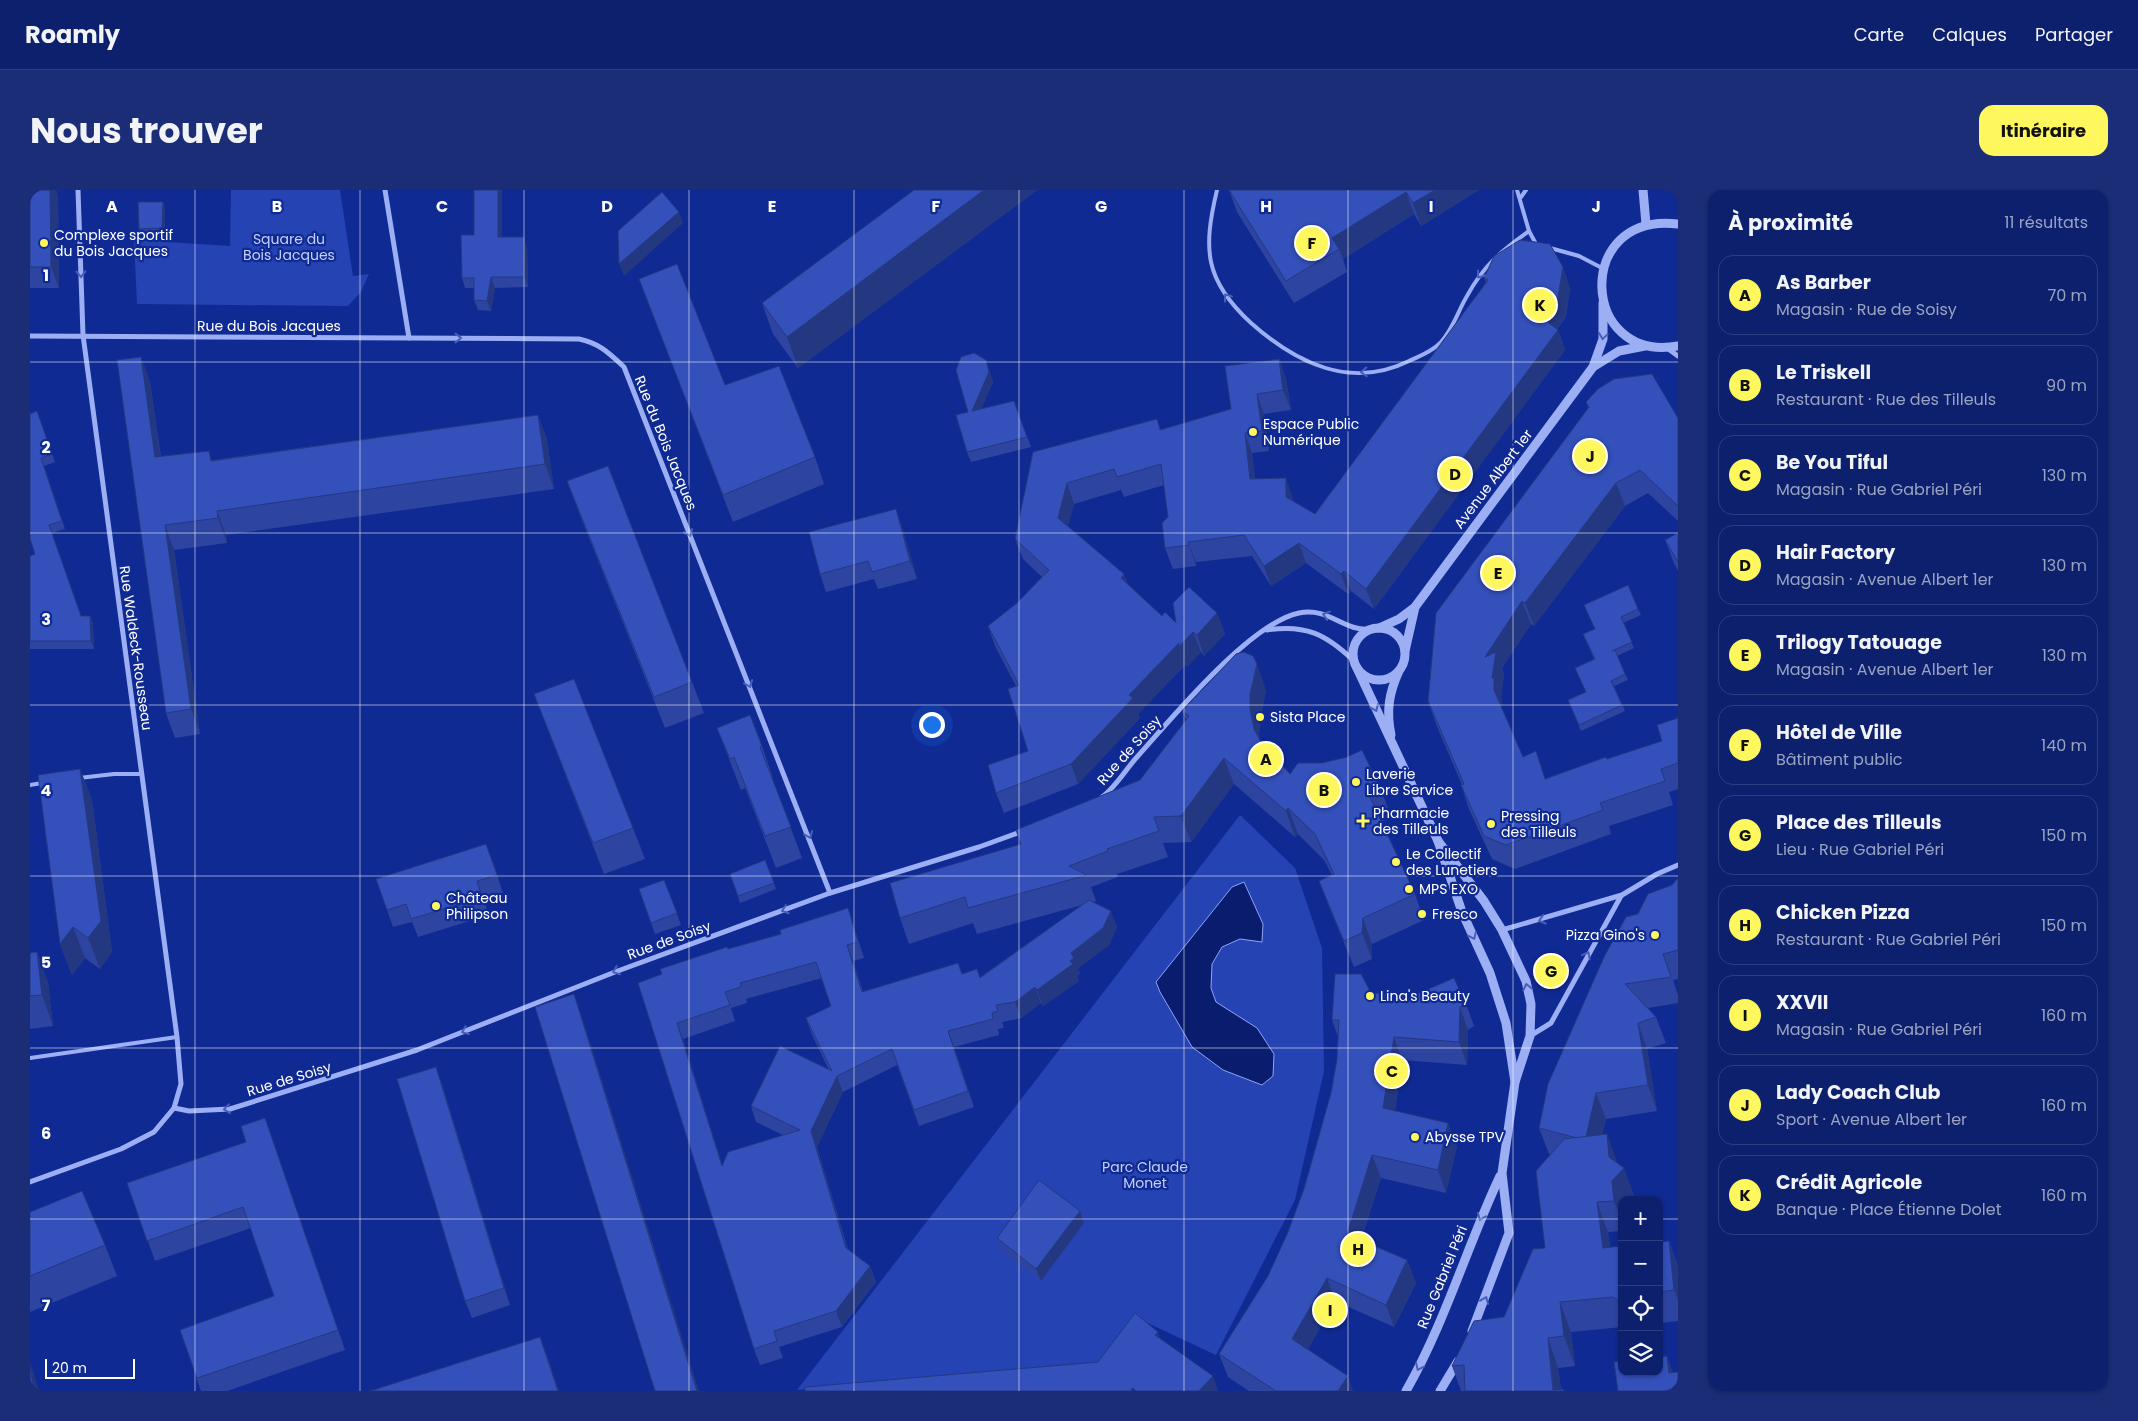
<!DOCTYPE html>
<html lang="fr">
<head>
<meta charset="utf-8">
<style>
  body { margin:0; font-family:Poppins,sans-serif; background:#1a2d76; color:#f1f3f6 }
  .controls { position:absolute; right:15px; bottom:15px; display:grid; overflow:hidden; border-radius:10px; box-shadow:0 1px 4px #0004 }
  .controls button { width:45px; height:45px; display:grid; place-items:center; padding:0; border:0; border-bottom:1px solid #2c3e81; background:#0c206e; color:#f1f3f6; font:25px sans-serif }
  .scale { position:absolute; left:15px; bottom:12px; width:90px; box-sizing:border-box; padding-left:5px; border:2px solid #fff; border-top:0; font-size:14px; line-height:18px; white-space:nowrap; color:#fff; -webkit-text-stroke:4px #102a93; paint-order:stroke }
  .you { position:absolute; left:901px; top:534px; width:18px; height:18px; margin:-12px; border:4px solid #fff; border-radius:50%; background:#1a73e8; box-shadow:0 0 0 8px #1a73e833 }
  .badge { display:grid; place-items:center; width:32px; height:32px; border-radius:50%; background:#fff75e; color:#111; font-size:16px; font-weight:700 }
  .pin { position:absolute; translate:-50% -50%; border:2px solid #fff; box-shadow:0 1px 5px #0006 }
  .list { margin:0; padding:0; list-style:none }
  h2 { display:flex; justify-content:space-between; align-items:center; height:65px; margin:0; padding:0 20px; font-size:21px }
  h2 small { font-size:16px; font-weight:400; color:#9aa3c2 }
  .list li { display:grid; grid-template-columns:32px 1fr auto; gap:15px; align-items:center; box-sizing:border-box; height:80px; margin:0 10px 10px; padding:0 10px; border:1px solid #2c3e81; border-radius:15px }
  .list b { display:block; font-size:19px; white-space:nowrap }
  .list p { margin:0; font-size:16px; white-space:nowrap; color:#9aa3c2 }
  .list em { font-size:16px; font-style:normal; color:#9aa3c2 }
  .icon { flex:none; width:28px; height:28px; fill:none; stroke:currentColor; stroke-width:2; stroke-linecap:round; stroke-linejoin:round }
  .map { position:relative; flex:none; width:1648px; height:1201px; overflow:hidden; border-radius:15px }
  header { display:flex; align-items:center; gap:30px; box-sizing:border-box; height:70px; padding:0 25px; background:#0c206e; border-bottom:1px solid #2c3e81 }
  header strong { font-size:24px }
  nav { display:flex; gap:28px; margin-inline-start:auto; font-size:18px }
  .intro { display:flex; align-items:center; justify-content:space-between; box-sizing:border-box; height:120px; padding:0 30px }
  h1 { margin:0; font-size:35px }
  .button { padding:12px 22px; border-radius:15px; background:#fff75e; color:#111; font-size:18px; font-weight:700 }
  main { display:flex; gap:30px; padding:0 30px }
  aside { flex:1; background:#0c206e; border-radius:15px; box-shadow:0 1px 4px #0004 }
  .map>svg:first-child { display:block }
  .green { fill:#2543b3 }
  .water { fill:#091c6e; stroke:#8da5f7 }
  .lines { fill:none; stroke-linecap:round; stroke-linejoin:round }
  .service { stroke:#9caff4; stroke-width:4 }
  .minor { stroke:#9caff4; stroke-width:5 }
  .tertiary { stroke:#9caff4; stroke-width:9 }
  .wall { fill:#2d45a0; fill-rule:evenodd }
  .shaded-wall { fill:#243882 }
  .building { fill:#3450ba; stroke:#243882; fill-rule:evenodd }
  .oneway { stroke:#485fba }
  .grid { fill:none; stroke:#fff; stroke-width:1; stroke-opacity:0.55 }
  .poi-dot { fill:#fff75e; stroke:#102a93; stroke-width:2 }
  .labels { text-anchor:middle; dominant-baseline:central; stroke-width:4.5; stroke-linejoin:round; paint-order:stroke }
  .poi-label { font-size:14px; fill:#fff; stroke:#102a93; text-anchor:start }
  .park-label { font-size:14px; fill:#c4d0fe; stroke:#102a93 }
  .street-label { font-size:14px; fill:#fff; stroke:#102a93 }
  .grid-label { font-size:16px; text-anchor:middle; font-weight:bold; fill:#fff; stroke:#102a93; stroke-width:4.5; stroke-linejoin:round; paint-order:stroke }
</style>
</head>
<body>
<header>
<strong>Roamly</strong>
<nav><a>Carte</a><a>Calques</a><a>Partager</a></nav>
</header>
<div class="intro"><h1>Nous trouver</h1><a class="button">Itinéraire</a></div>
<main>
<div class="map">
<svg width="1648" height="1201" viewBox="0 0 1648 1201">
  <rect width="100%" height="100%" fill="#102a93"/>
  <g class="green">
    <path d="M 201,0 L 310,0 L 323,86 L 339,84 L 331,102 L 318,116 L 107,114 L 104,50 L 200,56 Z"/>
    <path d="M 1210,625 L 1265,678 L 1292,758 L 1294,881 L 1265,1010 L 1186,1165 L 1111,1130 L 1064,1182 L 767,1200 Z"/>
  </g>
  <path class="water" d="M 1214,692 L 1233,734 L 1232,752 L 1210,749 L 1192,757 L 1182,774 L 1181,798 L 1186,812 L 1227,838 L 1244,864 L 1243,886 L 1232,895 L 1193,880 L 1162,857 L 1130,802 L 1126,792 L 1202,697 Z"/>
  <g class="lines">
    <g class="service">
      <path d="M 1187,0 C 1173,59 1174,90 1221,133 C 1266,173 1320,200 1379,171 C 1390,166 1403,161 1411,152 C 1423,139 1428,121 1437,106 C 1454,75 1471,61 1499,41"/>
      <path d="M 1487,0 L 1499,41 L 1506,54"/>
      <path d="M 1491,7 L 1496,0"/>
      <path d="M 1520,58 L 1549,66 L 1572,78"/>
      <path d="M 49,588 L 84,584 L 111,584"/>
      <path d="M 0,595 L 12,593"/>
      <path d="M 0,868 L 147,847"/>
    </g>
    <g class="minor">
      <path d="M 355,0 L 379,148"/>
      <path d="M 0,146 L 549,149 C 569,153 579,163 594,177 L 800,703"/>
      <path d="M 1637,158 L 1648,166"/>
      <path d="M 1237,440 C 1275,434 1296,444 1324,471"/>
      <path d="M 1072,607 C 1085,598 1096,579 1107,567 C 1142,528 1220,433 1269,423 C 1300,417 1313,442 1341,439"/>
      <path d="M 1472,740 L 1592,705 L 1627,684 L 1648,675"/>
      <path d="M 1500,846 L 1521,833 L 1591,706"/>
      <path d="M 144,918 L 159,921 L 200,919 L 387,860 L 585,782 L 800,703 L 949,657 L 993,641"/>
      <path d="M 0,992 L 91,959 L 124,942 L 144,918 L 151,894 L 147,847 L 53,145 L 48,0"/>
    </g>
    <g class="tertiary">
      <path d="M 1613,0 L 1616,34"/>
      <path d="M 1648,34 C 1543,21 1550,174 1648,156"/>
      <path d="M 1563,177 L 1589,161 L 1615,156"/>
      <path d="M 1349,438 L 1369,429 L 1385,417 L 1563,177 L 1573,149 L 1573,113"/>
      <circle cx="1349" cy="464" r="26"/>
      <path d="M 1375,461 L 1385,417"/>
      <path d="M 1327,478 L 1408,651 L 1432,722 L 1460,783 L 1476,833 L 1485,892"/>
      <path d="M 1361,545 C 1356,521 1359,503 1369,481"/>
      <path d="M 1408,651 L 1454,711 L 1472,740 L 1496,791 L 1501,814 L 1500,846 L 1485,892 L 1472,983 L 1479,1043 L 1442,1141"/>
      <path d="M 1376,1201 C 1415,1133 1437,1056 1470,986"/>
      <path d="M 1410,1201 L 1428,1171"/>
    </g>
  </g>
  <g class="wall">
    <path d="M 0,0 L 26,0 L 28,7 L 29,98 L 0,98 Z"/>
    <path d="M 444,0 L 472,0 L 472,47 L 497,57 L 498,97 L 465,98 L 461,121 L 448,120 L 444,110 L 444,98 L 435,98 L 432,88 L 444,45 Z"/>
    <path d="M 884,0 L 1007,0 L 768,178 L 743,144 L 732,113 Z"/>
    <path d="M 1199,0 L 1449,0 L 1391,36 L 1384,24 L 1313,69 L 1317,82 L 1264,113 L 1207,22 Z"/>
    <path d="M 133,12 L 135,18 L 135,44 L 111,45 L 109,39 Z"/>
    <path d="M 1454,88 L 1540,98 L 1536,127 L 1527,139 L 1528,140 L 1535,160 L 1344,419 L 1321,401 L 1318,404 L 1276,373 L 1241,396 L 1222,366 L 1166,372 L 1166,376 L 1143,379 L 1135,358 L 1138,327 L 1134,295 L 1094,307 L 1091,300 L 1044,314 L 1038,336 L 1094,384 L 1098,395 L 1132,426 L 1146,433 L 1187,423 L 1195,444 L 1174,466 L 1171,462 L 1157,477 L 1156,474 L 1108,524 L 1110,528 L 1048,594 L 974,623 L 966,603 L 998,561 L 986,496 L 965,456 L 958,436 L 987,413 L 1012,387 L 993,369 L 985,349 L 1003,262 L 1127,229 L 1131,240 L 1201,219 L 1249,169 L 1256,189 L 1261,220 L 1234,224 L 1239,261 L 1222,263 L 1225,288 L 1263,308 L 1263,311 L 1285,324 L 1456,93 Z"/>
    <path d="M 609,89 L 695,195 L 785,267 L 794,294 L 703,332 Z"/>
    <path d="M 111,167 L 120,192 L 131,267 L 183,270 L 508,225 L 517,250 L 524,299 L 196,345 L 197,353 L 144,360 L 170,544 L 145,548 L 136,523 Z"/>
    <path d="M 956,170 L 963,192 L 951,219 L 984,211 L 1001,257 L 941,272 L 937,262 L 938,222 Z"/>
    <path d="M 1556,212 L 1648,228 L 1648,331 L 1618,303 L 1595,316 L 1504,436 L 1501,434 L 1472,478 L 1474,485 L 1471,507 L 1472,511 L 1472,519 L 1493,567 L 1516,589 L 1632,551 L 1648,528 L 1648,599 L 1639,602 L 1643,615 L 1579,636 L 1581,644 L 1485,679 L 1462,669 L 1439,619 L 1431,595 L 1432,595 L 1406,534 L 1398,511 L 1558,218 Z"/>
    <path d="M 7,221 L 25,272 L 14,276 L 35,339 L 22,343 L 51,426 L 60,426 L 63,434 L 64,459 L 0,459 L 0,366 L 5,364 Z"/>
    <path d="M 537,291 L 662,492 L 674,523 L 635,538 L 549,323 Z"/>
    <path d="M 866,319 L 872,337 L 887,389 L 848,399 L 844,389 L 796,402 L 790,384 Z"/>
    <path d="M 1648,343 L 1648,381 L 1644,373 L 1635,350 Z"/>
    <path d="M 1554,415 L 1608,419 L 1611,425 L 1593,433 L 1604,458 L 1587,466 L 1598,490 L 1584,496 L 1595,521 L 1551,541 L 1538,510 L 1556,502 L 1545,478 L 1564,469 L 1553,444 L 1565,439 Z"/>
    <path d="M 1236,500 L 1230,530 L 1229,545 L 1230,550 L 1260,584 L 1352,602 L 1361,627 L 1351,632 L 1385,704 L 1394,730 L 1342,754 L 1342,769 L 1324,777 L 1299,717 L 1289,691 L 1302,685 L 1294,670 L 1268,644 L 1265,647 L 1204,594 L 1161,652 L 1133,653 L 1138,667 L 1087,684 L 1088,687 L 1061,697 L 1066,711 L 1063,712 L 1087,737 L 1079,755 L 1048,778 L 1050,784 L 1047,786 L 1049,791 L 1013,816 L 1011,813 L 991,828 L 972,832 L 974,838 L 968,839 L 969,845 L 924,857 L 944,917 L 889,936 L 867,875 L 813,902 L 787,957 L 818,1059 L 840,1076 L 846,1092 L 812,1137 L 749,1157 L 753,1168 L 730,1175 L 724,1159 L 608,793 L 698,759 L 751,744 L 818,718 L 834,768 L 823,771 L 833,801 L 932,784 L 947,779 L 950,787 L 1052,715 L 947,744 L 943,733 L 879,754 L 870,728 L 991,654 L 1110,590 L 1156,530 L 1152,521 ZM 792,788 L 801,816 L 776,828 L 782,845 L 799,880 L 721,916 L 726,932 L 753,945 L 692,975 L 653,849 L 705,831 L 701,818 L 717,813 L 716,809 Z"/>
    <path d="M 504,504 L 603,638 L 615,669 L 574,684 L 516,535 Z"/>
    <path d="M 687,538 L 732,556 L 743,588 L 742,588 L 772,668 L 746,678 L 715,598 L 711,600 Z"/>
    <path d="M 50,579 L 62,610 L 82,762 L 70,779 L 55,768 L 42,785 L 30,754 Z"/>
    <path d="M 735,670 L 746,699 L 710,713 L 700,684 Z"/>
    <path d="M 463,672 L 473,703 L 453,708 L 459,725 L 388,747 L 382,732 L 363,737 L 346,689 Z"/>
    <path d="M 1648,688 L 1648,789 L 1643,790 L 1648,805 L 1648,813 L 1618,818 L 1626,827 L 1636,853 L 1617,859 L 1627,921 L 1576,929 L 1572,945 L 1587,973 L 1605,1008 L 1603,1010 L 1592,1010 L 1592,1041 L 1578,1042 L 1580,1058 L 1592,1056 L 1592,1137 L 1541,1142 L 1545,1176 L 1528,1178 L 1531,1199 L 1534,1201 L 1431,1201 L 1422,1176 L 1474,1127 L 1515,1058 L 1520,965 L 1519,964 L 1509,938 L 1608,724 L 1642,695 Z"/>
    <path d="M 634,690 L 651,735 L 625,744 L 609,699 Z"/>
    <path d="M 7,762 L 18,793 L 23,836 L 0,839 L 0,763 Z"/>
    <path d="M 1341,803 L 1436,814 L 1444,836 L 1438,840 L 1437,875 L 1372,870 L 1365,921 L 1427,956 L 1416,1003 L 1351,988 L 1331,1050 L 1377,1070 L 1386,1093 L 1364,1137 L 1305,1111 L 1278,1159 L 1323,1201 L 1219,1201 L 1198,1187 L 1189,1164 L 1238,1086 L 1258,1042 L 1274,999 L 1301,903 L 1307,869 L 1308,847 L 1302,830 Z"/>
    <path d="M 412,894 L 480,1115 L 442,1128 L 435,1111 Z"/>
    <path d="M 235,928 L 315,1160 L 197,1201 L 171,1201 L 150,1140 L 244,1106 L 221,1038 L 125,1071 L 97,993 L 216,952 Z"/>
    <path d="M 1050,1021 L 1054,1033 L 1011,1091 L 971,1060 L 967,1048 Z"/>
    <path d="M 0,1022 L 75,1055 L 87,1086 L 0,1122 Z"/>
    <path d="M 1639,1051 L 1648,1076 L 1648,1131 L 1631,1133 L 1631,1137 L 1629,1137 L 1629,1052 Z"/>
  </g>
  <g class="shaded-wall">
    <path d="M 20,0 L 26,0 L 28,7 L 29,98 L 21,77 Z"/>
    <path d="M 468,0 L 472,0 L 472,57 L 468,47 Z"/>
    <path d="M 954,0 L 1007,0 L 768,178 L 757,147 Z"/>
    <path d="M 1405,0 L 1449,0 L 1391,36 L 1383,13 Z"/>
    <path d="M 1376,2 L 1384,24 L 1313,69 L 1309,59 L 1302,48 Z"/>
    <path d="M 133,12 L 135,18 L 135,44 L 132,38 Z"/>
    <path d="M 649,22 L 653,33 L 594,86 L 589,74 Z"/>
    <path d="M 494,47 L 497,57 L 498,97 L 494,87 Z"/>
    <path d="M 1533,77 L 1540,98 L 1536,127 L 1520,149 L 1513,128 Z"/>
    <path d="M 461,87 L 465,98 L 461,121 L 457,111 Z"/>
    <path d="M 1528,140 L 1535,160 L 1344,419 L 1336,399 Z"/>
    <path d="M 111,167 L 120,192 L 134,292 L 125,267 Z"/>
    <path d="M 1249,169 L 1256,189 L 1261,220 L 1253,200 Z"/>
    <path d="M 956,170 L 963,192 L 946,232 L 942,221 Z"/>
    <path d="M 1227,204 L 1234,224 L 1239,261 L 1232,241 Z"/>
    <path d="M 508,225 L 517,250 L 524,299 L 515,274 Z"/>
    <path d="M 1215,243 L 1222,263 L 1228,309 L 1220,289 Z"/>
    <path d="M 1256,288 L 1263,308 L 1264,327 L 1256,307 Z"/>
    <path d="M 1037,293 L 1044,314 L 1035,348 L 1028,328 Z"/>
    <path d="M 1586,293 L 1595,316 L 1504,436 L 1495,413 Z"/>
    <path d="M 866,319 L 872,337 L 887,389 L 880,371 Z"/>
    <path d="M 187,321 L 196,345 L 197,353 L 188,328 Z"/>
    <path d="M 135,335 L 144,360 L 170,544 L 161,519 Z"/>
    <path d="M 1158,352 L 1166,372 L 1166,376 Z"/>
    <path d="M 1269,353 L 1276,373 L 1241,396 L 1234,376 Z"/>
    <path d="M 1314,381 L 1321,401 L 1318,404 L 1311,384 Z"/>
    <path d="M 1094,384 L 1101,404 L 1091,388 Z"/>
    <path d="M 1492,411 L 1501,434 L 1472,478 L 1474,485 L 1471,507 L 1472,511 L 1472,524 L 1464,500 L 1455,467 Z"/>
    <path d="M 1187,423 L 1195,444 L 1174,466 L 1167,445 Z"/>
    <path d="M 60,426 L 63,434 L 64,459 L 61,451 Z"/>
    <path d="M 1163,442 L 1171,462 L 1157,477 L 1156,474 L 1108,524 L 1110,528 L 1048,594 L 1041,574 L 1099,505 L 1149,453 Z"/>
    <path d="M 1227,474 L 1236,500 L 1230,530 L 1229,545 L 1234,565 L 1224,539 L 1220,519 L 1220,505 Z"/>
    <path d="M 1194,568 L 1204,594 L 1161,652 L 1151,626 Z"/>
    <path d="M 50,579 L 62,610 L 82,762 L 70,779 L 58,748 Z"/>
    <path d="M 1258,618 L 1268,644 L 1265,647 L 1256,621 Z"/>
    <path d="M 1081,721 L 1087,737 L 1079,755 L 1048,778 L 1050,784 L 1047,786 L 1049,791 L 1013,816 L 1007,800 L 1040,771 L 1041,763 Z"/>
    <path d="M 1333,728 L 1342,754 L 1342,769 L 1332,743 Z"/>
    <path d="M 43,737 L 55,768 L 42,785 L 30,754 Z"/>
    <path d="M 817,755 L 823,771 L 838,818 L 832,802 Z"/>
    <path d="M 7,762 L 18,793 L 23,836 L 12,805 Z"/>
    <path d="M 1005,797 L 1011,813 L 991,828 L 985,812 Z"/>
    <path d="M 544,804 L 555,836 L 669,1201 L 667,1201 Z"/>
    <path d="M 1430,817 L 1438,840 L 1437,875 L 1429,852 Z"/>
    <path d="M 647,833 L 653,849 L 698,992 L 692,976 Z"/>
    <path d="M 1608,833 L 1617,859 L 1627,921 L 1618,895 Z"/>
    <path d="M 918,841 L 924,857 L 944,917 L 938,901 Z"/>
    <path d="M 1364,847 L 1372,870 L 1362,941 L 1353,918 Z"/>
    <path d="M 406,877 L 412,894 L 480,1115 L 474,1098 Z"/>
    <path d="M 807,886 L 813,902 L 787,957 L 822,1074 L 816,1058 L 781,941 Z"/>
    <path d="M 1566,903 L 1576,929 L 1565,976 L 1555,950 Z"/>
    <path d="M 1418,933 L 1427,956 L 1416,1003 L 1408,980 Z"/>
    <path d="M 1577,944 L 1588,974 L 1594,978 L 1605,1008 L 1603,1010 L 1592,1010 L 1592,1031 L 1584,1011 Z"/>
    <path d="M 1342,965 L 1351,988 L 1325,1067 L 1317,1044 Z"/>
    <path d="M 1567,1012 L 1578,1042 L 1584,1088 L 1573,1058 Z"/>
    <path d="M 1050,1021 L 1054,1033 L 1011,1091 L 1006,1079 Z"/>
    <path d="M 1639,1051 L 1648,1076 L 1648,1110 L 1644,1100 Z"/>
    <path d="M 1377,1070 L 1386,1093 L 1364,1137 L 1356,1115 Z"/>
    <path d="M 840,1076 L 846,1092 L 812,1137 L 806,1121 Z"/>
    <path d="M 1297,1088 L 1305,1111 L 1271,1172 L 1262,1149 Z"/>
    <path d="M 1530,1112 L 1541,1142 L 1545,1176 L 1534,1146 Z"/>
    <path d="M 1128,1142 L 1136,1164 L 1125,1145 Z"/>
    <path d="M 510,1147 L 519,1170 L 529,1201 L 528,1201 Z"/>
    <path d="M 1518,1148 L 1528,1178 L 1531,1201 L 1524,1201 Z"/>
    <path d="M 1637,1166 L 1643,1182 L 1645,1199 L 1639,1183 Z"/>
    <path d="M 0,1172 L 9,1201 L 4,1201 L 0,1178 Z"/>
    <path d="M 1183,1186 L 1188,1201 L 1169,1201 Z"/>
    <path d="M 1318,1186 L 1323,1201 L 1308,1201 Z"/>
  </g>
  <g class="building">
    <path d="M 0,0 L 20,0 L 21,77 L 0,77 Z"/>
    <path d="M 444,0 L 468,0 L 468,47 L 494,47 L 494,87 L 461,87 L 457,111 L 444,110 L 444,88 L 432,88 L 431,45 L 444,45 Z"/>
    <path d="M 884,0 L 954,0 L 757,147 L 732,113 Z"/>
    <path d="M 1199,0 L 1405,0 L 1383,13 L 1376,2 L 1302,48 L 1309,59 L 1256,91 Z"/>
    <path d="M 632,2 L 649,22 L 589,74 L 588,41 Z"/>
    <path d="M 108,12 L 133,12 L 132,38 L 109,39 Z"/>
    <path d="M 1490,50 L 1520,54 L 1533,77 L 1528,107 L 1513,128 L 1528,140 L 1336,399 L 1314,381 L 1311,384 L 1269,353 L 1234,376 L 1214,345 L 1158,352 L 1159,355 L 1135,358 L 1132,333 L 1138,327 L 1131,274 L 1087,287 L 1084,279 L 1037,293 L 1028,328 L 1094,384 L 1091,388 L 1132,426 L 1135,422 L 1146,433 L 1143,413 L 1159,397 L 1187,423 L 1167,445 L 1163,442 L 1149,457 L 1149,453 L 1099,505 L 1103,508 L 1041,574 L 966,603 L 958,575 L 998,561 L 978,499 L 989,495 L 958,436 L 987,413 L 1019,380 L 985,349 L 1003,262 L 1127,229 L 1130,240 L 1201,219 L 1195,176 L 1249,169 L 1253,200 L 1227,204 L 1232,241 L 1215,243 L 1220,289 L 1256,288 L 1256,307 L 1285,324 L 1458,90 L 1454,88 L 1464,66 Z"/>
    <path d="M 647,74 L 695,195 L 749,176 L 785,267 L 693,305 L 609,89 Z"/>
    <path d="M 944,163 L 956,170 L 959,182 L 942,221 L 984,211 L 997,247 L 937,262 L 926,225 L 938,222 L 926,180 L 931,167 Z"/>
    <path d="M 111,167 L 125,267 L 179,261 L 181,271 L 508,225 L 515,274 L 187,321 L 188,328 L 135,335 L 161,519 L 136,523 L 87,170 Z"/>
    <path d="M 1622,184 L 1648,228 L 1648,316 L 1610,280 L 1586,293 L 1495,413 L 1492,411 L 1455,467 L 1466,462 L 1462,488 L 1464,488 L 1464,500 L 1493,567 L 1506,561 L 1515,589 L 1576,567 L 1577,569 L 1632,551 L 1627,535 L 1648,528 L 1648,573 L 1631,579 L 1635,591 L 1570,613 L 1573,620 L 1476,655 L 1454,646 L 1431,595 L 1434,594 L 1398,511 L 1406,423 L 1559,217 L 1556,212 L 1568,199 L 1584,189 Z"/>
    <path d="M 7,221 L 22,264 L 11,268 L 32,331 L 19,335 L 51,426 L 60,426 L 61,451 L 0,451 L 0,366 L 5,364 L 0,349 L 0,224 Z"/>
    <path d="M 578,276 L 662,492 L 624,507 L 537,291 Z"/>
    <path d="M 866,319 L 880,371 L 842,382 L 838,371 L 790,384 L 779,342 Z"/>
    <path d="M 1648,343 L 1648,372 L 1635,350 Z"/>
    <path d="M 1598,395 L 1608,419 L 1591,427 L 1602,452 L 1582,461 L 1585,460 L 1595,484 L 1581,491 L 1592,515 L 1549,535 L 1538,510 L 1556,502 L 1545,478 L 1565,469 L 1553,444 L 1565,439 L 1554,415 Z"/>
    <path d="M 1214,462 L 1223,466 L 1227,474 L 1220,505 L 1220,519 L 1224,539 L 1230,550 L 1260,584 L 1268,573 L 1292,573 L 1317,567 L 1332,560 L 1352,602 L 1340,607 L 1385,704 L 1333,728 L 1332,743 L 1314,751 L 1289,691 L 1304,684 L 1285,644 L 1258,618 L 1256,621 L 1194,568 L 1151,626 L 1124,627 L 1129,641 L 1077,659 L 1078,661 L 1039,676 L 1057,685 L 938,718 L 935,707 L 870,728 L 860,693 L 991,654 L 986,640 L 1110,590 L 1159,526 L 1152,521 L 1206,464 Z"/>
    <path d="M 544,489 L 603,638 L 563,653 L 504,504 Z"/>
    <path d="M 720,525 L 732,556 L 730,557 L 761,637 L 735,646 L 704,567 L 700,569 L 687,538 Z"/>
    <path d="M 50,579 L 71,731 L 58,748 L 43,737 L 30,754 L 8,585 Z"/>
    <path d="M 456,654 L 467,685 L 447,691 L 452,707 L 381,729 L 376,714 L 357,720 L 346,689 Z"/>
    <path d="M 735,670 L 744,693 L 708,706 L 700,684 Z"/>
    <path d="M 1648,688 L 1648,760 L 1633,764 L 1641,787 L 1595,794 L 1626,827 L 1608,833 L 1618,895 L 1566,903 L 1556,947 L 1547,948 L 1509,938 L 1518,894 L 1574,767 L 1596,727 L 1608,724 L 1618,704 L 1642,695 Z"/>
    <path d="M 634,690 L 647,723 L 621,733 L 609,699 Z"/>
    <path d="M 1059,710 L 1081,721 L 1073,738 L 1041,763 L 1044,768 L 1040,771 L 1043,774 L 1007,800 L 1005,797 L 985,812 L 966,815 L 968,821 L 962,823 L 963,829 L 918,841 L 938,901 L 884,920 L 862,859 L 807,886 L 781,941 L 816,1058 L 840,1076 L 806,1121 L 744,1141 L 747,1151 L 724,1159 L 608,793 L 632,784 L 630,779 L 697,757 L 698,759 L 751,744 L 750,740 L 818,718 L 828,752 L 817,755 L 832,802 L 928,773 L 932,784 L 947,779 L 950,788 ZM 786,772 L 801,816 L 776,828 L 802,881 L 750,856 L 721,916 L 770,940 L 698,962 L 692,976 L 647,833 L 700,815 L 695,802 L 711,797 L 710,793 Z"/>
    <path d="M 7,762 L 12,805 L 0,806 L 0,763 Z"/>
    <path d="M 1305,784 L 1331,784 L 1341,803 L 1385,805 L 1424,788 L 1436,814 L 1430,817 L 1429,852 L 1364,847 L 1353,918 L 1418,933 L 1408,980 L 1342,965 L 1317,1044 L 1377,1070 L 1356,1115 L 1297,1088 L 1262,1149 L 1318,1186 L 1308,1201 L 1246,1201 L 1189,1164 L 1238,1086 L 1258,1042 L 1274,999 L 1301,903 L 1307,869 L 1309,830 L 1302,830 Z"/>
    <path d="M 544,804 L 667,1201 L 625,1201 L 505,817 Z"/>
    <path d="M 406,877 L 474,1098 L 435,1111 L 367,889 Z"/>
    <path d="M 235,928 L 308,1140 L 167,1188 L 150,1140 L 244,1106 L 213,1017 L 117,1051 L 97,993 L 216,952 L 211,936 Z"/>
    <path d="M 1577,944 L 1579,967 L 1594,978 L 1582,991 L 1584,1011 L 1567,1012 L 1573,1058 L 1592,1056 L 1592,1110 L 1588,1110 L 1583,1107 L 1530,1112 L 1534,1146 L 1518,1148 L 1523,1200 L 1533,1199 L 1534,1201 L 1435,1201 L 1434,1175 L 1422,1176 L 1444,1131 L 1474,1127 L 1503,1059 L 1515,1058 L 1506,981 L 1534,949 Z"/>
    <path d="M 1009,990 L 1050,1021 L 1006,1079 L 967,1048 Z"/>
    <path d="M 52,1001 L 75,1055 L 0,1086 L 0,1022 Z"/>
    <path d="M 1639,1051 L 1644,1100 L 1629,1102 L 1629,1052 Z"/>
    <path d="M 1105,1123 L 1128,1142 L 1125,1145 L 1183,1186 L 1169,1201 L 1106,1201 L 1102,1198 L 1102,1201 L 775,1201 L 775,1197 L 1068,1172 Z"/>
    <path d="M 510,1147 L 528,1201 L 340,1201 Z"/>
    <path d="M 1637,1166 L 1639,1183 L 1648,1182 L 1648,1201 L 1588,1201 L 1584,1172 L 1592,1171 L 1592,1182 L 1629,1182 L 1629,1167 Z"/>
    <path d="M 0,1178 L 4,1201 L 0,1201 Z"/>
  </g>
  <defs><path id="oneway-chevron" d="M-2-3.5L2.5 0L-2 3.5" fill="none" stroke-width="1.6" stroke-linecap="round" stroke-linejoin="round" transform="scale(1.25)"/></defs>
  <g class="oneway">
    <use href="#oneway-chevron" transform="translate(51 84) rotate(88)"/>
    <use href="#oneway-chevron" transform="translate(1450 85) rotate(126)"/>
    <use href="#oneway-chevron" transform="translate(1197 107) rotate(-127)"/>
    <use href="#oneway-chevron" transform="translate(1573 146) rotate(98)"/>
    <use href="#oneway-chevron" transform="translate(428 148)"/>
    <use href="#oneway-chevron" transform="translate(1334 182) rotate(177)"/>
    <use href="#oneway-chevron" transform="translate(659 343) rotate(68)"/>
    <use href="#oneway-chevron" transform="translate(1296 425) rotate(-162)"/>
    <use href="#oneway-chevron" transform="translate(719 494) rotate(68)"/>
    <use href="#oneway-chevron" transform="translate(1345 518) rotate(67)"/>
    <use href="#oneway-chevron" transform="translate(779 645) rotate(68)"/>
    <use href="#oneway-chevron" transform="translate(755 720) rotate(160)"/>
    <use href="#oneway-chevron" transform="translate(1512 730) rotate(163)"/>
    <use href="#oneway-chevron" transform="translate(1443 746) rotate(65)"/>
    <use href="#oneway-chevron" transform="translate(1557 765) rotate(-62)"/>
    <use href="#oneway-chevron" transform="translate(586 781) rotate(159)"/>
    <use href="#oneway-chevron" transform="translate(1497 797) rotate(-103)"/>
    <use href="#oneway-chevron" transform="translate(435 841) rotate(158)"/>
    <use href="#oneway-chevron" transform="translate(197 919) rotate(173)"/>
    <use href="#oneway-chevron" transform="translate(1451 1027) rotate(112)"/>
    <use href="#oneway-chevron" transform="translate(1455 1110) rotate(-68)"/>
    <use href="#oneway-chevron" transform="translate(1389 1177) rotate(115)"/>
  </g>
  <path class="grid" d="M 165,0 L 165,1201M 330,0 L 330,1201M 494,0 L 494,1201M 659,0 L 659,1201M 824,0 L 824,1201M 989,0 L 989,1201M 1154,0 L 1154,1201M 1318,0 L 1318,1201M 1483,0 L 1483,1201M 0,172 L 1648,172M 0,343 L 1648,343M 0,515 L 1648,515M 0,686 L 1648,686M 0,858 L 1648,858M 0,1029 L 1592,1029M 1629,1029 L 1648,1029"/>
  <g class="poi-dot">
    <circle cx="14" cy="53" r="5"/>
    <circle cx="1223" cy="242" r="5"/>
    <circle cx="1230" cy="527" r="5"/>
    <circle cx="1326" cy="592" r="5"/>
    <path d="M1330.5 623.5h5v5h5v5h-5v5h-5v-5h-5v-5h5z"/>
    <circle cx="1461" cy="634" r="5"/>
    <circle cx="1366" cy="672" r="5"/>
    <circle cx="1379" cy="699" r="5"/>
    <circle cx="406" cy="716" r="5"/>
    <circle cx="1392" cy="724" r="5"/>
    <circle cx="1625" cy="745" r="5"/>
    <circle cx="1340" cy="806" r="5"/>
    <circle cx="1385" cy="947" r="5"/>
  </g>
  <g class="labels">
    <g class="poi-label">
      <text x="24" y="45">Complexe sportif<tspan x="24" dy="16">du Bois Jacques</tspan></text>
      <text x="1233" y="234">Espace Public<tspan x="1233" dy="16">Numérique</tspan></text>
      <text x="1240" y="527">Sista Place</text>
      <text x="1336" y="584">Laverie<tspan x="1336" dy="16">Libre Service</tspan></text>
      <text x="1343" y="623">Pharmacie<tspan x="1343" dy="16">des Tilleuls</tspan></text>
      <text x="1471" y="626">Pressing<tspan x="1471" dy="16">des Tilleuls</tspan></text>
      <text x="1376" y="664">Le Collectif<tspan x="1376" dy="16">des Lunetiers</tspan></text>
      <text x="1389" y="699">MPS EXO</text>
      <text x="416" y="708">Château<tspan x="416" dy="16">Philipson</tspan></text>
      <text x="1402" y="724">Fresco</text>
      <text x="1615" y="745" text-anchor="end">Pizza Gino's</text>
      <text x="1350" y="806">Lina's Beauty</text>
      <text x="1395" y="947">Abysse TPV</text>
    </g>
    <g class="park-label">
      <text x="259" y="49">Square du<tspan x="259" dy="16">Bois Jacques</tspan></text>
      <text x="1115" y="977">Parc Claude<tspan x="1115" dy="16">Monet</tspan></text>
    </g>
    <g class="street-label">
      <text x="239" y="136">Rue du Bois Jacques</text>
      <text transform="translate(636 253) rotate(68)">Rue du Bois Jacques</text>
      <text transform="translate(1463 289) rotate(-53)">Avenue Albert 1er</text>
      <text transform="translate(106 458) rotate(82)">Rue Waldeck-Rousseau</text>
      <text transform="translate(1099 560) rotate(-48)">Rue de Soisy</text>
      <text transform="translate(639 750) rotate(-20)">Rue de Soisy</text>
      <text transform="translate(259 889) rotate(-17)">Rue de Soisy</text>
      <text transform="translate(1412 1087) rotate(-68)">Rue Gabriel Péri</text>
    </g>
  </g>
  <g class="grid-label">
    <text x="82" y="22">A</text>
    <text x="247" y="22">B</text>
    <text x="412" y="22">C</text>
    <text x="577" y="22">D</text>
    <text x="742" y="22">E</text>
    <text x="906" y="22">F</text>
    <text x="1071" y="22">G</text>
    <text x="1236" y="22">H</text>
    <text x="1401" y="22">I</text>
    <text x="1566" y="22">J</text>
    <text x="16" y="91">1</text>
    <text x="16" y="263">2</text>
    <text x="16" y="435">3</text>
    <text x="16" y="606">4</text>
    <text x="16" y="778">5</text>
    <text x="16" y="949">6</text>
    <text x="16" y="1121">7</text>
  </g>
</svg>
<div class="controls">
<button>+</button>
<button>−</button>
<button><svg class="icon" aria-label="locate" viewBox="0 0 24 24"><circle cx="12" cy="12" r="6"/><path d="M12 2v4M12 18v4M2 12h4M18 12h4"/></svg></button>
<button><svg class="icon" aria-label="layers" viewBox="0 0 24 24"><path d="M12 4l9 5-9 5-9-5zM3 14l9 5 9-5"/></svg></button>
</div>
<div class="scale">20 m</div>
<div class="you"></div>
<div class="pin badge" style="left:1236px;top:569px">A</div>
<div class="pin badge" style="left:1294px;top:600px">B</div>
<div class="pin badge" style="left:1362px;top:881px">C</div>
<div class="pin badge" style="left:1425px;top:284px">D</div>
<div class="pin badge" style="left:1468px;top:383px">E</div>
<div class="pin badge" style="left:1282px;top:53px">F</div>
<div class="pin badge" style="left:1521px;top:781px">G</div>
<div class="pin badge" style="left:1328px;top:1059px">H</div>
<div class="pin badge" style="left:1300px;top:1120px">I</div>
<div class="pin badge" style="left:1560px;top:266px">J</div>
<div class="pin badge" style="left:1510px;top:115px">K</div>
</div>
<aside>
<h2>À proximité<small>11 résultats</small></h2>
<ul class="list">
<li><span class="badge">A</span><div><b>As Barber</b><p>Magasin · Rue de Soisy</p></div><em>70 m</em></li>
<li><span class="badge">B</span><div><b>Le Triskell</b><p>Restaurant · Rue des Tilleuls</p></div><em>90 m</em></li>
<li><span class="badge">C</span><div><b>Be You Tiful</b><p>Magasin · Rue Gabriel Péri</p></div><em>130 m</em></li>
<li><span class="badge">D</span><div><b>Hair Factory</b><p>Magasin · Avenue Albert 1er</p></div><em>130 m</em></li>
<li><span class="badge">E</span><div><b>Trilogy Tatouage</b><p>Magasin · Avenue Albert 1er</p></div><em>130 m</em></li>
<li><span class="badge">F</span><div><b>Hôtel de Ville</b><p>Bâtiment public</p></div><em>140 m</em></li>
<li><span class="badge">G</span><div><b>Place des Tilleuls</b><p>Lieu · Rue Gabriel Péri</p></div><em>150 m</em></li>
<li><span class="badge">H</span><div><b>Chicken Pizza</b><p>Restaurant · Rue Gabriel Péri</p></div><em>150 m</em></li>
<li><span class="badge">I</span><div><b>XXVII</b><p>Magasin · Rue Gabriel Péri</p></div><em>160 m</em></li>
<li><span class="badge">J</span><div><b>Lady Coach Club</b><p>Sport · Avenue Albert 1er</p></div><em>160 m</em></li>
<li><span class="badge">K</span><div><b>Crédit Agricole</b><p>Banque · Place Étienne Dolet</p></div><em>160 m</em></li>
</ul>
</aside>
</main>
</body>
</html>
